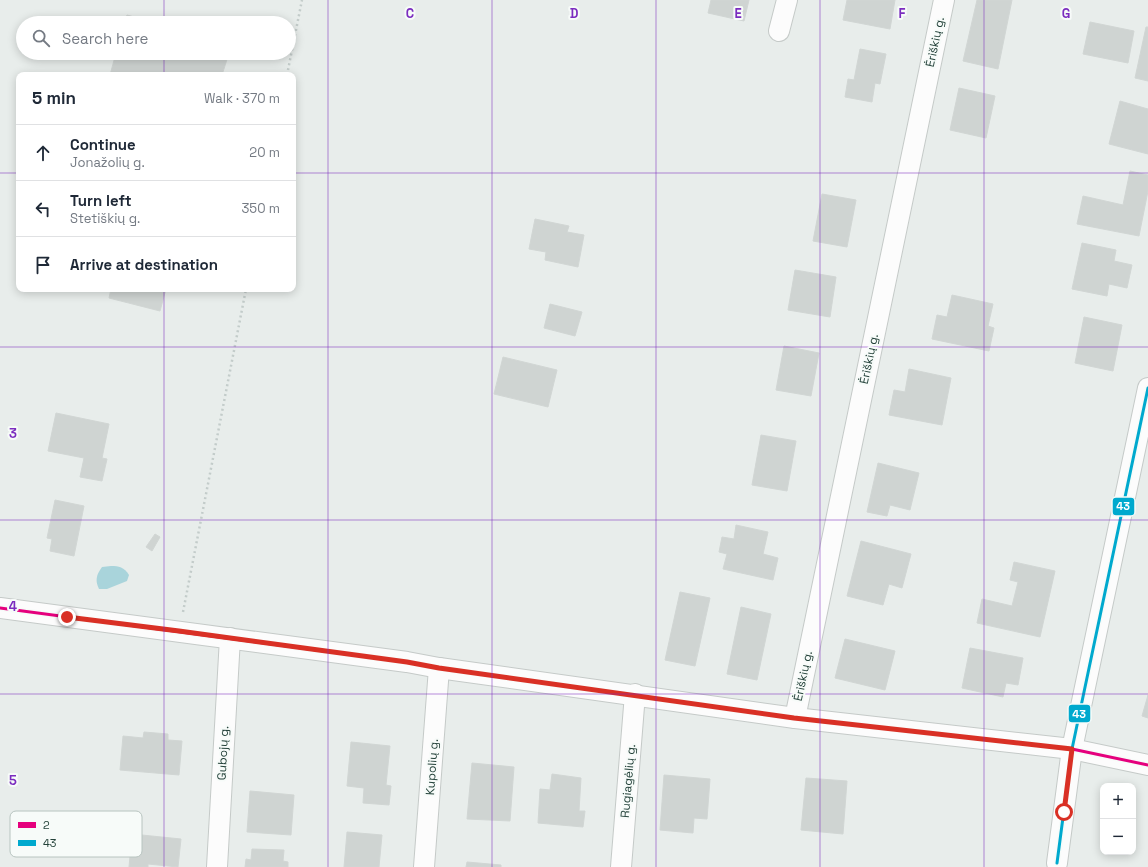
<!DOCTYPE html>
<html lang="en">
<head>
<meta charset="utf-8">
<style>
  body { margin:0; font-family:"Space Grotesk",sans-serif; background:#f2f2f3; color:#1f2937 }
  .controls { position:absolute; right:12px; bottom:12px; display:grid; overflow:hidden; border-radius:8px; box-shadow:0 2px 10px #0003 }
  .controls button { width:36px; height:36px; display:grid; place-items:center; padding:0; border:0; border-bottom:1px solid #e0e1e3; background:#fff; color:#1f2937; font:20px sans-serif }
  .stop { position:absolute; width:12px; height:12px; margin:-9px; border:3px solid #d93025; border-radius:50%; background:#fff }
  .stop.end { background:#d93025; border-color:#fff; box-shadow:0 1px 4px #0008 }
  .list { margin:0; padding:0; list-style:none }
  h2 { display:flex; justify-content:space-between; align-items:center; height:52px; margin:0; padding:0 16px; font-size:17px }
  h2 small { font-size:13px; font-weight:400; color:#747a83 }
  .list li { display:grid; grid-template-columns:26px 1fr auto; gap:12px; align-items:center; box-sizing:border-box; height:56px; padding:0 16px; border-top:1px solid #e0e1e3 }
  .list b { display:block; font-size:15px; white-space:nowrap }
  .list p { margin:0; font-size:13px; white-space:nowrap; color:#747a83 }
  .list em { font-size:13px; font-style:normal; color:#747a83 }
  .icon { flex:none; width:22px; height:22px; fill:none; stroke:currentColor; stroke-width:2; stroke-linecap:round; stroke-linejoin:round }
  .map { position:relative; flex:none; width:1148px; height:867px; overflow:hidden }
  .search { position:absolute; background:#fff; box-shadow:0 2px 10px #0003; left:16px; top:16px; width:280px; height:44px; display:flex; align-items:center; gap:10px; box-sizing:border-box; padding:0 14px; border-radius:22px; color:#747a83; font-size:15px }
  .panel { position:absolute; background:#fff; box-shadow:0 2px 10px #0003; left:16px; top:72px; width:280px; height:220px; border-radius:8px }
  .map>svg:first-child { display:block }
  .water { fill:#a9d4db }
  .building { fill:#cfd4d2; stroke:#d1d6d4 }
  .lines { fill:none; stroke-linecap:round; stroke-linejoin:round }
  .minor-casing { stroke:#c5cac8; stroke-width:22 }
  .path { stroke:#c3ccca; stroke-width:2.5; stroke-dasharray:2 3; stroke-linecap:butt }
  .minor { stroke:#fcfcfc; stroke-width:20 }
  .bus-1-casing { stroke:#f7fbf9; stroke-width:6 }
  .bus-2-casing { stroke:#f7fbf9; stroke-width:6 }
  .bus-1 { stroke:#e5007d; stroke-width:3 }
  .bus-2 { stroke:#00a9ce; stroke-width:3 }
  .route { stroke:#d93025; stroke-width:5 }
  .grid { fill:none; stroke:#7b2cbf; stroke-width:1; stroke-opacity:0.55 }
  .labels { text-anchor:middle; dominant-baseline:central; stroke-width:4; stroke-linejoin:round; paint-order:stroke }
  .street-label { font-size:12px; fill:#24423a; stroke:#f7fbf9 }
  .key { fill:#f7fbf9; stroke:#b8c4c0; stroke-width:1 }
  .key-label { font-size:11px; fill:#24423a }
  .grid-label { font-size:13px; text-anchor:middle; font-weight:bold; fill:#7b2cbf; stroke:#f7fbf9; stroke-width:4; stroke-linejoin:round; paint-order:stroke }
  .line-badge { stroke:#f7fbf9; stroke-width:1.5 }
  .badge-label { font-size:11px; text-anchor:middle; font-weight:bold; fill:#fff }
</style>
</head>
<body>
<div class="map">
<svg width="1148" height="867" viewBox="0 0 1148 867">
  <rect width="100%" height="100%" fill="#e8edeb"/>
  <path class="water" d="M 111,566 C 119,566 124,567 129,575 L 127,581 L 107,589 L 99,589 C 95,581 96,575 102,567 Z"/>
  <g class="building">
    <path d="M 711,0 L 749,0 L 744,21 L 708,13 Z"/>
    <path d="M 847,0 L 895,0 L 890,29 L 843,20 Z"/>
    <path d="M 977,0 L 1012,0 L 998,69 L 963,61 Z"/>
    <path d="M 127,15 L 156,23 L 124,23 Z"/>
    <path d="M 1090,22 L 1134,31 L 1128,63 L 1083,54 Z"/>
    <path d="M 1146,27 L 1148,27 L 1148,81 L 1135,78 Z"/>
    <path d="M 860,49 L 886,54 L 880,84 L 875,83 L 872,102 L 845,97 L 848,79 L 854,80 Z"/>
    <path d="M 116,53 L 229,53 L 222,75 L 110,75 Z"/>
    <path d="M 959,88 L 995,96 L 986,138 L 950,130 Z"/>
    <path d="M 1120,101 L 1148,109 L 1148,154 L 1109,144 Z"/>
    <path d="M 1130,171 L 1148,175 L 1148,191 L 1139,236 L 1077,224 L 1083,196 L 1123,205 Z"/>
    <path d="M 822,194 L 856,200 L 847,247 L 813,241 Z"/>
    <path d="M 535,219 L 569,226 L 567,232 L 584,235 L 578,267 L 545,260 L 546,252 L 529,249 Z"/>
    <path d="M 1082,243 L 1116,250 L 1114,261 L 1132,265 L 1127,288 L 1109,284 L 1107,296 L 1072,289 Z"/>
    <path d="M 795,270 L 836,277 L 830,317 L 788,310 Z"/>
    <path d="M 111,289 L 166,289 L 160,311 L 109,298 Z"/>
    <path d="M 952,295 L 993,304 L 988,326 L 994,328 L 989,351 L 932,339 L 937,315 L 947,317 Z"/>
    <path d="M 550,304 L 582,312 L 575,336 L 544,328 Z"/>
    <path d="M 1084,317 L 1122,325 L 1113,371 L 1075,363 Z"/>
    <path d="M 784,346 L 819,353 L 811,396 L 776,390 Z"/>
    <path d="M 503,357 L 557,370 L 548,407 L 494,394 Z"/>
    <path d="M 909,369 L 951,378 L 942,425 L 889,415 L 894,390 L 905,392 Z"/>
    <path d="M 56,413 L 109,424 L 102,458 L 107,459 L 102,481 L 80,477 L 84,458 L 48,451 Z"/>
    <path d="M 761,435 L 796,441 L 787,491 L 752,485 Z"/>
    <path d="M 878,463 L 919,473 L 910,510 L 890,505 L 887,516 L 867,512 Z"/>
    <path d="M 55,500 L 84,506 L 74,556 L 50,551 L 52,539 L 47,538 Z"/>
    <path d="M 736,525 L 768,532 L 763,554 L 778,558 L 773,580 L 723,569 L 727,554 L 719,552 L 722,537 L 734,539 Z"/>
    <path d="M 155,534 L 160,537 L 152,551 L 146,547 Z"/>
    <path d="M 861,541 L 911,554 L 902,588 L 889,584 L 883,605 L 847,596 Z"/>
    <path d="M 1014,562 L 1055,571 L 1040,637 L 977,623 L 982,599 L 1012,606 L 1018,582 L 1010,580 Z"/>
    <path d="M 680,592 L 710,598 L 695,666 L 665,660 Z"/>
    <path d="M 741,607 L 771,614 L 757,680 L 727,674 Z"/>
    <path d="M 845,639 L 895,651 L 885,690 L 835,678 Z"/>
    <path d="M 970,648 L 1023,658 L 1018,685 L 1006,683 L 1003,697 L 962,688 Z"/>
    <path d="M 1148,695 L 1148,718 L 1142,716 Z"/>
    <path d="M 144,732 L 168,734 L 168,740 L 182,741 L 179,775 L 120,770 L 123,736 L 143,738 Z"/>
    <path d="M 351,742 L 390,746 L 386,785 L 391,786 L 389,805 L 363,803 L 364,788 L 347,786 Z"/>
    <path d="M 472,763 L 514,767 L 510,821 L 467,819 Z"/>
    <path d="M 552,774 L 581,778 L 579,811 L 585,811 L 583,827 L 538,823 L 540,789 L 550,790 Z"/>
    <path d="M 664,775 L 710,779 L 707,819 L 694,818 L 693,833 L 660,830 Z"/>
    <path d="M 806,778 L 847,781 L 843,834 L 801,830 Z"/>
    <path d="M 250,791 L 294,795 L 291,835 L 247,832 Z"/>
    <path d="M 347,832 L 382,835 L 379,867 L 344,867 Z"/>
    <path d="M 132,834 L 181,839 L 178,867 L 148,864 L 148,867 L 129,867 Z"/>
    <path d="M 252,849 L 284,850 L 283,861 L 288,862 L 288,867 L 245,867 L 246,859 L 251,860 Z"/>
    <path d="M 467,862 L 501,865 L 501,867 L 466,867 Z"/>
  </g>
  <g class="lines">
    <defs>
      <g id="minor">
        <path d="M 779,31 L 787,0"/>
        <path d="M 0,608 C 136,626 271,644 407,662 L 439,668 L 795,718 L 1072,749 L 1148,765"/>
        <path d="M 795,718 L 944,0"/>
        <path d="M 1057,863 L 1072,749 L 1148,388"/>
        <path d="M 217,867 L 230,638"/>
        <path d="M 424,867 L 439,668"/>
        <path d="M 621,867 L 635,694"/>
      </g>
    </defs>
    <use href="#minor" class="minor-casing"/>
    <g class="path">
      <path d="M 287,75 L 302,0"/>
      <path d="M 183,612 L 246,289"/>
    </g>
    <use href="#minor" class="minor"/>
    <defs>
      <path id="bus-1" d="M 0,608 C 136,626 271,644 407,662 L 439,668 L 795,718 L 1072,749 L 1148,765"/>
      <path id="bus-2" d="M 1057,863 L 1072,749 L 1148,388"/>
    </defs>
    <use href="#bus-1" class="bus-1-casing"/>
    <use href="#bus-2" class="bus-2-casing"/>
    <use href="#bus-1" class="bus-1"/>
    <use href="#bus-2" class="bus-2"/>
  </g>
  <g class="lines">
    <path class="route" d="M 67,617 L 179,631 L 407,662 L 439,668 L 794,718 L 1072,749 L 1064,812"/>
  </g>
  <path class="grid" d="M 164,0 L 164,23M 328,0 L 328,867M 492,0 L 492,867M 656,0 L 656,867M 820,0 L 820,867M 984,0 L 984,867M 164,53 L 164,75M 0,173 L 19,173M 293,173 L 1148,173M 164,289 L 164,867M 0,347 L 1148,347M 0,520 L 1148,520M 0,694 L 1148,694"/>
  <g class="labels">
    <g class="street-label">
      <text transform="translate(935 42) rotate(-78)">Ėriškių g.</text>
      <text transform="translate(869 359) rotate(-78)">Ėriškių g.</text>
      <text transform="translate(803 676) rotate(-78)">Ėriškių g.</text>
      <text transform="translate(223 753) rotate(-87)">Gubojų g.</text>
      <text transform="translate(432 767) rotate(-86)">Kupolių g.</text>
      <text transform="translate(628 781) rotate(-85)">Rugiagėlių g.</text>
    </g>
  </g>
  <rect x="10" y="811" width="132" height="46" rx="6" class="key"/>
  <rect x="18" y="822" width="18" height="6" fill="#e5007d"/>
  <rect x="18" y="840" width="18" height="6" fill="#00a9ce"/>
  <g class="key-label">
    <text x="43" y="829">2</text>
    <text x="43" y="847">43</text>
  </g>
  <g class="grid-label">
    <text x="410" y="18">C</text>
    <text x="574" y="18">D</text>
    <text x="738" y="18">E</text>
    <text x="902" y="18">F</text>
    <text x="1066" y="18">G</text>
    <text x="13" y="438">3</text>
    <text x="13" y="611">4</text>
    <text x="13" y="785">5</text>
  </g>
  <g class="line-badge">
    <rect x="1112" y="497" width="23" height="19" rx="4" fill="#00a9ce"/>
    <rect x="1068" y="704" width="23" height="19" rx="4" fill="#00a9ce"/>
  </g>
  <g class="badge-label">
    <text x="1123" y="510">43</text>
    <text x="1079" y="718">43</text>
  </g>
</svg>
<div class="controls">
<button>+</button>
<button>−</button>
</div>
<div class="stop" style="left:1064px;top:812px"></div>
<div class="stop end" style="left:67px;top:617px"></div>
<div class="search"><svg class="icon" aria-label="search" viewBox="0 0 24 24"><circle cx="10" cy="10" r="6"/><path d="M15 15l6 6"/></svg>Search here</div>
<section class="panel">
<h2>5 min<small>Walk · 370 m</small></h2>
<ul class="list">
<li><svg class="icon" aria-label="ahead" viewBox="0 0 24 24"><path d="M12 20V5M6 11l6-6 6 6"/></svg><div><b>Continue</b><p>Jonažolių g.</p></div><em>20 m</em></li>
<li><svg class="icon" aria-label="left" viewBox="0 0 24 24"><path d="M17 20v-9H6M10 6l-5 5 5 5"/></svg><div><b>Turn left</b><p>Stetiškių g.</p></div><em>350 m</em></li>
<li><svg class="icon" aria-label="arrive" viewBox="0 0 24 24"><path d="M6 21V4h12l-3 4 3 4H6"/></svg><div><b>Arrive at destination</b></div></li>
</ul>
</section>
</div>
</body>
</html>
